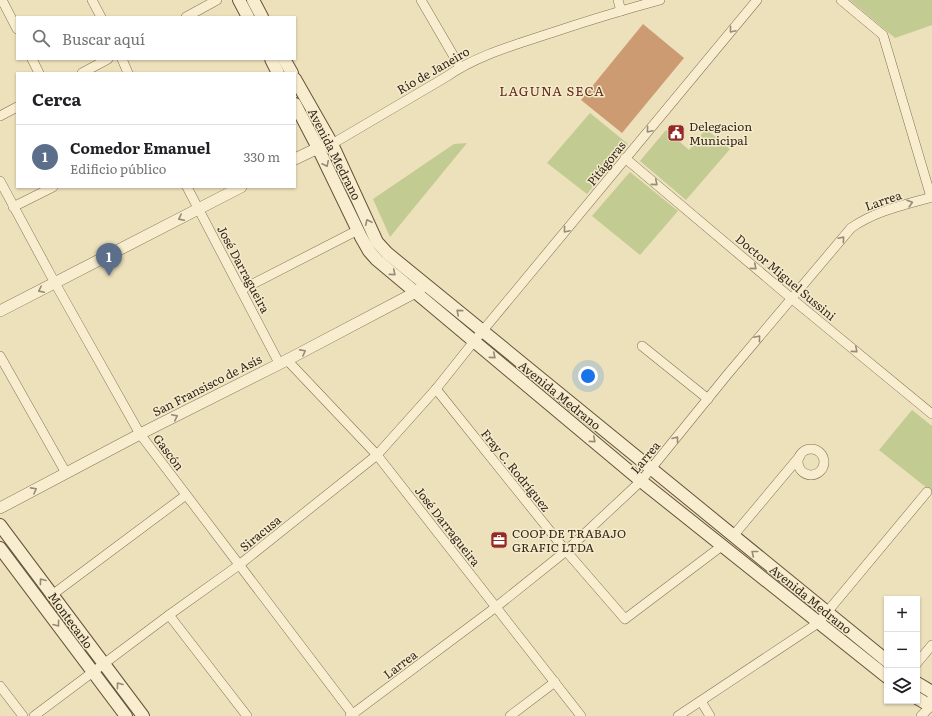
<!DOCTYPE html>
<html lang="es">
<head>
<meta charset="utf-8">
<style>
  body { margin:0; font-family:Literata,serif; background:#f2f2f2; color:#202124 }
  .controls { position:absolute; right:12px; bottom:12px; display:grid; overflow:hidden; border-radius:0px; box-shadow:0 1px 3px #0004 }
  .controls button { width:36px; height:36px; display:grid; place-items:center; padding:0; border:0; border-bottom:1px solid #e0e0e0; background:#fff; color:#202124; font:20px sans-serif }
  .you { position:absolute; left:588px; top:376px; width:14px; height:14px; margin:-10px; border:3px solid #fff; border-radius:50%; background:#1a73e8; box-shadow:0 0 0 6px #1a73e833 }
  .badge { display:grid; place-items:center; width:26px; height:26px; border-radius:50%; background:#ea580c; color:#fff; font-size:13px; font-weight:700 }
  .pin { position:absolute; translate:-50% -33px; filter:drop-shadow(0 1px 2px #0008) }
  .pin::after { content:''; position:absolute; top:21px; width:14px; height:12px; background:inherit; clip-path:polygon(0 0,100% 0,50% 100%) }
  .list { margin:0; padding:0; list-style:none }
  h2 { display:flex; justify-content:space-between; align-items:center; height:52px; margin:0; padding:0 16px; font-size:17px }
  h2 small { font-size:13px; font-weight:400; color:#757577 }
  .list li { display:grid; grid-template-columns:26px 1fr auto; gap:12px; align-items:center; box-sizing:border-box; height:64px; padding:0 16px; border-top:1px solid #e0e0e0 }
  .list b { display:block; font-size:15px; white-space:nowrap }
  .list p { margin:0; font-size:13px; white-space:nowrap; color:#757577 }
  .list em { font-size:13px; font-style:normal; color:#757577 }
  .icon { flex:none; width:22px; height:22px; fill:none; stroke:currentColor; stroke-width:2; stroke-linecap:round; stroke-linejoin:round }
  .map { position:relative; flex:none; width:932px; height:716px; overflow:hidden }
  .search { position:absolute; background:#fff; box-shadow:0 1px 3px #0004; left:16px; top:16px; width:280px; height:44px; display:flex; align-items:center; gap:10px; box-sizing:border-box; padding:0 14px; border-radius:0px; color:#757577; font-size:15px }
  .panel { position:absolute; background:#fff; box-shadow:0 1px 3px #0004; left:16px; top:72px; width:280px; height:116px; border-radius:0px }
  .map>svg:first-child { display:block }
  .green { fill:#c2cb91 }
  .building { fill:#cc9b72 }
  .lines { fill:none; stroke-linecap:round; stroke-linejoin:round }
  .minor-casing { stroke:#857156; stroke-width:10 }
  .tertiary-casing { stroke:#857156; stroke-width:12 }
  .secondary-casing { stroke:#66523a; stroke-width:14 }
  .minor { stroke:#f8eecf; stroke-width:9 }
  .tertiary { stroke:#f8eecf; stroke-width:11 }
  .secondary { stroke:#f8eecf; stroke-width:12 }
  .oneway { stroke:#968b75 }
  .labels { text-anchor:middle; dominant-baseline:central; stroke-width:3; stroke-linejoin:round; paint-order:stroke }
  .street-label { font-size:12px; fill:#34281b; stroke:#f5ebcc }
  .poi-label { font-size:12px; fill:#34281b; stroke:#f5ebcc; text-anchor:start }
  .neighbourhood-label { font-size:13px; letter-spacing:1px; fill:#602c1b; stroke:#f5ebcc }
</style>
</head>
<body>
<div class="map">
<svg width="932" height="716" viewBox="0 0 932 716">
  <rect width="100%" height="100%" fill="#ede1bc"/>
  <g class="green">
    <path d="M 850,0 L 932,0 L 932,25 L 895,38 Z"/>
    <path d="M 590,113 L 628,144 L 587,194 L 547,163 Z"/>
    <path d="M 706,129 L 730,149 L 686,200 L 640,161 L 666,130 L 689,150 Z"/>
    <path d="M 467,143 L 390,237 L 373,199 L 454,144 Z"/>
    <path d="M 630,172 L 678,211 L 640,255 L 592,216 Z"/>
    <path d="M 912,410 L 932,426 L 932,492 L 879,450 Z"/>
  </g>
  <path class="building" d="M 643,24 L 684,58 L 622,133 L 581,100 Z"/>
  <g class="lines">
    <defs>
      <g id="minor">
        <path d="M 2,0 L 17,29"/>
        <path d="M 92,0 L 101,17"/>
        <path d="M 421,0 L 460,67"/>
        <path d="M 618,0 L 621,11"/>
        <path d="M 841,0 L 883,35 L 931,197"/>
        <path d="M 186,17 L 217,0"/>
        <path d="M 32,59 L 39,73"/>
        <path d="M 122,59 L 128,73"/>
        <path d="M 82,73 L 108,59"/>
        <path d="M 0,116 L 17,107"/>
        <path d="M 332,144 L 446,77 C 477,55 515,45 551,33 C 587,21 623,10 660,0"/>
        <path d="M 625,158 L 791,298 L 932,414"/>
        <path d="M 0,181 L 55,283 L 140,434 L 354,716"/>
        <path d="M 187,187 L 279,363"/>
        <path d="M 13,207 L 53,187"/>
        <path d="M 241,290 L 358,230"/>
        <path d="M 642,346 L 708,399"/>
        <path d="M 0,356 L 66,473"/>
        <path d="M 287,360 L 377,455 L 581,716"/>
        <path d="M 436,389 L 566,551 L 625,619 L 723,545"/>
        <circle cx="811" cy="462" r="13"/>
        <path d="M 733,536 L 800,456"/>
        <path d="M 52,595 L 186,495"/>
        <path d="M 169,615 L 247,716"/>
        <path d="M 917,663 L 932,645"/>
        <path d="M 0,686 L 23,716"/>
        <path d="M 701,701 L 710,716"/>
        <path d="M 34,716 L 169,615 L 239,565 L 377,455 L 436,389 L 475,340 L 757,0"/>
        <path d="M 350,716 L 496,607 L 566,551 L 641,481 L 727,375 L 851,228 C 875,211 904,205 932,197"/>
        <path d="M 510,716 L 555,682"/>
        <path d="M 678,716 L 818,623 L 927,492"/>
        <path d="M 921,716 L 931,706 L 932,697"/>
      </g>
      <g id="tertiary">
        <path d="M 295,159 L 318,148 L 332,144"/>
        <path d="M 0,311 L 241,187"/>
        <path d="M 0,508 L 140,434 L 287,360 L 416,292 L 421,288"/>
      </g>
      <g id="secondary">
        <path d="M 239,0 L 248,17"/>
        <path d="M 253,0 L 262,17"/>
        <path d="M 271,59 L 278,73"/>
        <path d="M 284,59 L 292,73"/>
        <path d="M 295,79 L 332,144 L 377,242 L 387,253 L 887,661"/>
        <path d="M 295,104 L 318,148 L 361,237 L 369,251 L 377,260 L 641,481 L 887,677"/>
        <path d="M 0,525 L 143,716"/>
        <path d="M 0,548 L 126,716"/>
        <path d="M 917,683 L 932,692"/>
        <path d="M 917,698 L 927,704"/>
      </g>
    </defs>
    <use href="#minor" class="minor-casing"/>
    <use href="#tertiary" class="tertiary-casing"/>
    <use href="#secondary" class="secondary-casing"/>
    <use href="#minor" class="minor"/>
    <use href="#tertiary" class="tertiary"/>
    <use href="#secondary" class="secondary"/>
  </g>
  <defs><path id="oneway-chevron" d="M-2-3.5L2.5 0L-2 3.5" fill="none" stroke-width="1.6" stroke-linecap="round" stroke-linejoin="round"/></defs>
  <g class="oneway">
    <use href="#oneway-chevron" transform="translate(732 30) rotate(130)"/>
    <use href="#oneway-chevron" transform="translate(649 130) rotate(130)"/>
    <use href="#oneway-chevron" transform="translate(326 164) rotate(64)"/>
    <use href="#oneway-chevron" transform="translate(655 183) rotate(40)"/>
    <use href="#oneway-chevron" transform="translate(910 203) rotate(-17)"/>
    <use href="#oneway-chevron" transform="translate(181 218) rotate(153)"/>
    <use href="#oneway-chevron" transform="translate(368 222) rotate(-115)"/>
    <use href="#oneway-chevron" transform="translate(566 230) rotate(130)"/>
    <use href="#oneway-chevron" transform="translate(842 239) rotate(-49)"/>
    <use href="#oneway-chevron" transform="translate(754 267) rotate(40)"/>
    <use href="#oneway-chevron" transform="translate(393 273) rotate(40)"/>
    <use href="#oneway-chevron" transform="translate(41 290) rotate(153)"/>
    <use href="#oneway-chevron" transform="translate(459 312) rotate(-140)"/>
    <use href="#oneway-chevron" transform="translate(758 338) rotate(-50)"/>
    <use href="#oneway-chevron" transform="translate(855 350) rotate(40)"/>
    <use href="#oneway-chevron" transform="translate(303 352) rotate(-28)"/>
    <use href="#oneway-chevron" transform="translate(493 356) rotate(40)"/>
    <use href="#oneway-chevron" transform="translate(175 417) rotate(-26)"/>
    <use href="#oneway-chevron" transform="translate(676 439) rotate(-52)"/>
    <use href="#oneway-chevron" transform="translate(593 440) rotate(40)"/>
    <use href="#oneway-chevron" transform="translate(34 490) rotate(-28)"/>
    <use href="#oneway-chevron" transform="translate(754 553) rotate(-141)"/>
    <use href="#oneway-chevron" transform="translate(42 581) rotate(-127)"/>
    <use href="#oneway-chevron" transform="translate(57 624) rotate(53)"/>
    <use href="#oneway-chevron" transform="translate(119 685) rotate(-127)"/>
  </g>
  <defs>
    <symbol id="civic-square" viewBox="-11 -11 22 22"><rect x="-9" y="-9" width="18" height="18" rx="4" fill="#932a26" stroke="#f5ebcc"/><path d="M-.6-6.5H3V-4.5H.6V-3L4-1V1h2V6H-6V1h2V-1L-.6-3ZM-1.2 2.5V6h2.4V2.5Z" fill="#fff"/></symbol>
    <symbol id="office-square" viewBox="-11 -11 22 22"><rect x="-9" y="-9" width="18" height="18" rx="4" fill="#932a26" stroke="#f5ebcc"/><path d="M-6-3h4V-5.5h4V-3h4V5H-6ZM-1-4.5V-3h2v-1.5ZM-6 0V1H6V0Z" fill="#fff"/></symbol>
  </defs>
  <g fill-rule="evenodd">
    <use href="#civic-square" x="666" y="123" width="20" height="20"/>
    <use href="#office-square" x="489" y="530" width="20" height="20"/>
  </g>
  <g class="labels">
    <g class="street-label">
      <text transform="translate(433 70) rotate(-30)">Río de Janeiro</text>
      <text transform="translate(335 154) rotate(63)">Avenida Medrano</text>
      <text transform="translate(606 163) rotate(-51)">Pitágoras</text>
      <text transform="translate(883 200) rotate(-19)">Larrea</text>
      <text transform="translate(244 269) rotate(62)">José Darragueira</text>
      <text transform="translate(786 277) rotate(40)">Doctor Miguel Sussini</text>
      <text transform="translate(207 385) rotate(-27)">San Fransisco de Asís</text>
      <text transform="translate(560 395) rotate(39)">Avenida Medrano</text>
      <text transform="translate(169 452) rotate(53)">Gascón</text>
      <text transform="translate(645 457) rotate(-50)">Larrea</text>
      <text transform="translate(516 470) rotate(51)">Fray C. Rodríguez</text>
      <text transform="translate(448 526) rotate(52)">José Darragueira</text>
      <text transform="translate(260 533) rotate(-39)">Siracusa</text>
      <text transform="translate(811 599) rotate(39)">Avenida Medrano</text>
      <text transform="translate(71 620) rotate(54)">Montecarlo</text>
      <text transform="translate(400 664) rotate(-37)">Larrea</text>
    </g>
    <g class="poi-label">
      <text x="689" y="126">Delegacion<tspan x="689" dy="14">Municipal</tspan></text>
      <text x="512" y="533">COOP DE TRABAJO<tspan x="512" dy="14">GRAFIC LTDA</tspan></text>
    </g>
    <g class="neighbourhood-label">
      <text x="552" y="90">LAGUNA SECA</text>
    </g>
  </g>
</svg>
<div class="controls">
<button>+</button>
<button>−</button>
<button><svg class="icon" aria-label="layers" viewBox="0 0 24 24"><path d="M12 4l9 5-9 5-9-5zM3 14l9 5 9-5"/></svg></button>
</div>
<div class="you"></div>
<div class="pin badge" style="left:109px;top:276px;background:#5c6f8a">1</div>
<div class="search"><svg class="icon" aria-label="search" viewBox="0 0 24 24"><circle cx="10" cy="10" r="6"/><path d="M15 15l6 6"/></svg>Buscar aquí</div>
<section class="panel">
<h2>Cerca<small></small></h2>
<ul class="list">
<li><span class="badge" style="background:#5c6f8a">1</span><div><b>Comedor Emanuel</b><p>Edificio público</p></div><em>330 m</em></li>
</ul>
</section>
</div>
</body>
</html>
